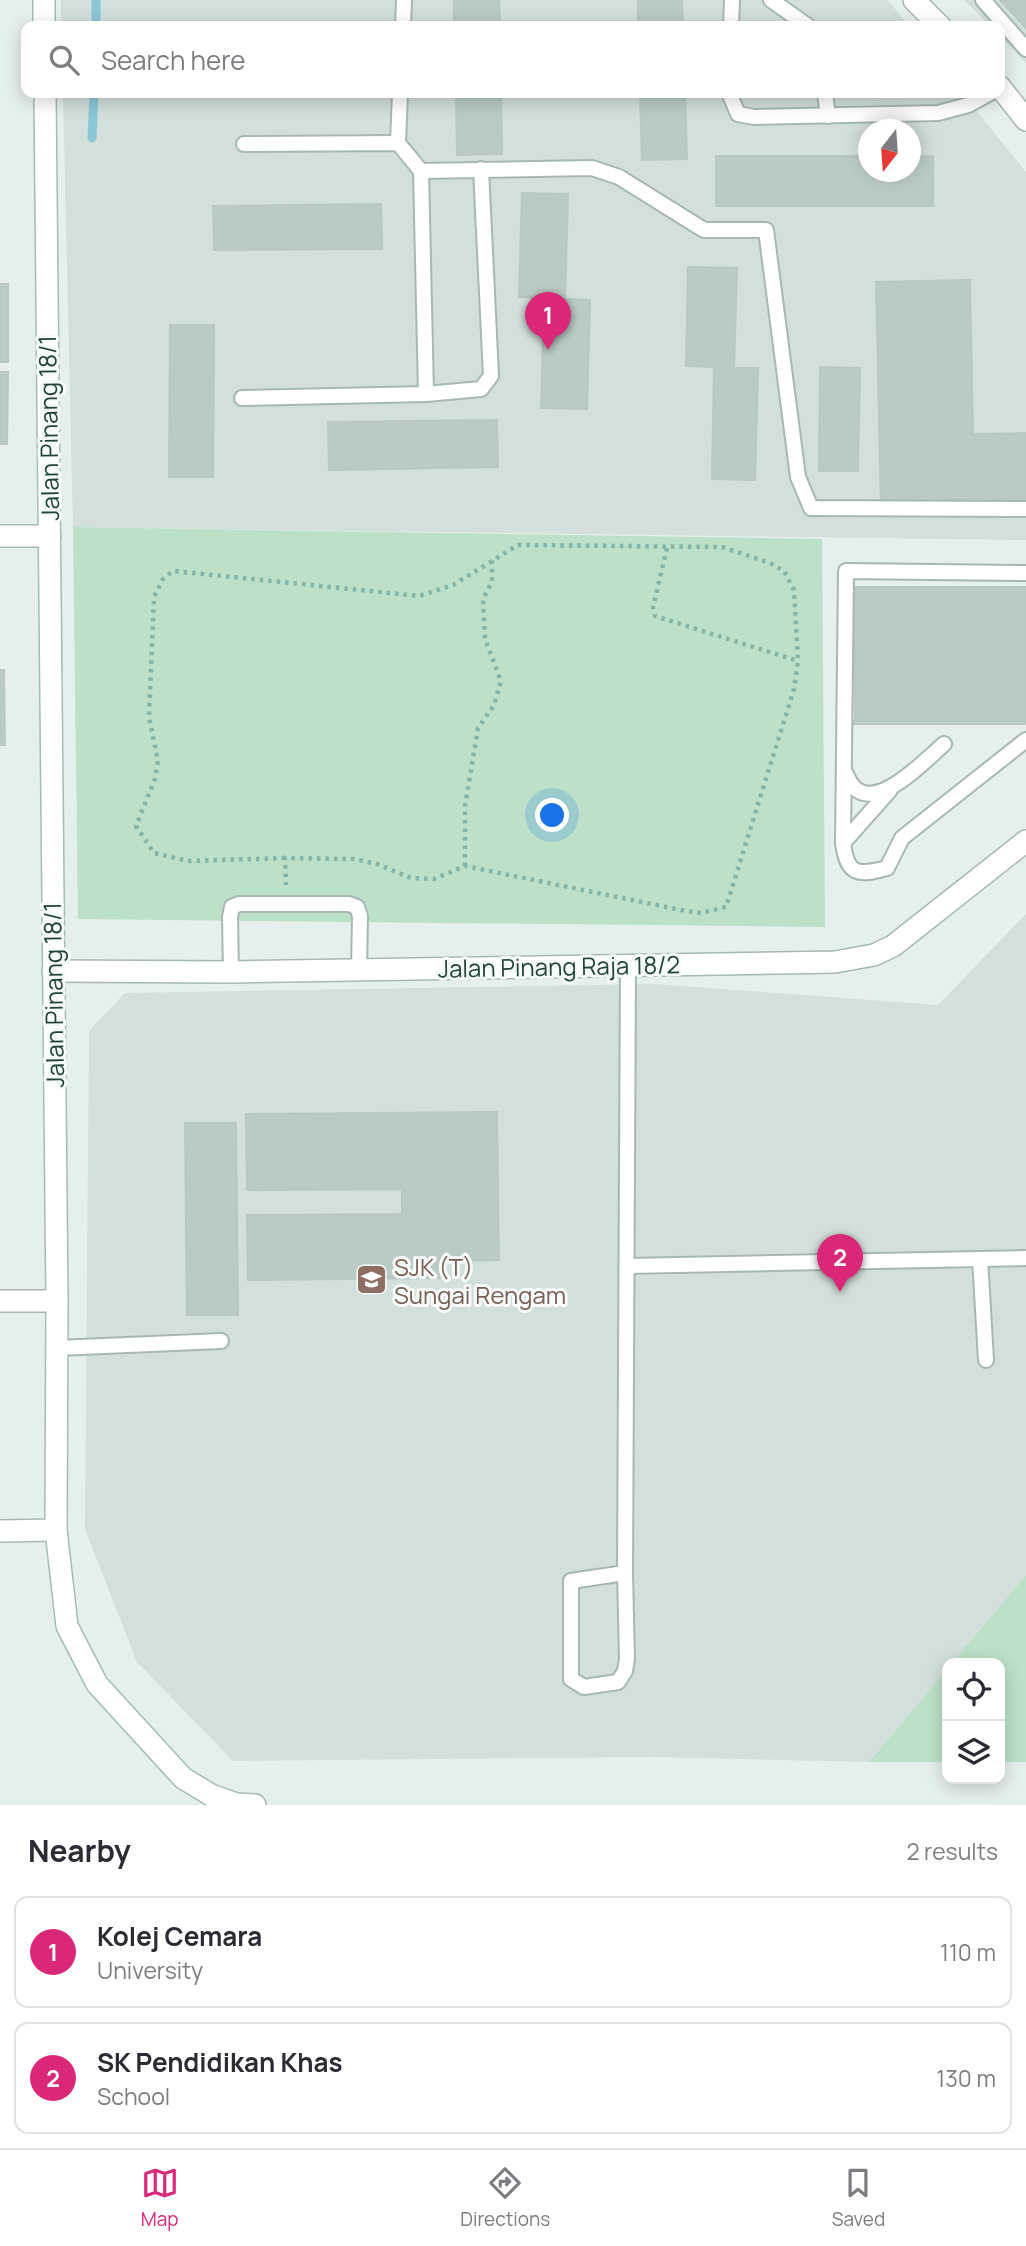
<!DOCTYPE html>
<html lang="en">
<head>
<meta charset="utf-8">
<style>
  body { margin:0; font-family:Manrope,sans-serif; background:#f2f2f3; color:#2b2b33 }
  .controls { position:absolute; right:21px; bottom:21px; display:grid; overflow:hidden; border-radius:14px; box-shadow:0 4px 18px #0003 }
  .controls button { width:63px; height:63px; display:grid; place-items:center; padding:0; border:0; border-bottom:2px solid #e1e1e2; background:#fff; color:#2b2b33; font:35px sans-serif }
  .compass { position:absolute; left:858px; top:119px; width:63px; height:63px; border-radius:50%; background:#fff; box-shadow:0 4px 18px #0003; rotate:197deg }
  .you { position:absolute; left:553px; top:816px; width:24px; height:24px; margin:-18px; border:5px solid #fff; border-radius:50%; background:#1a73e8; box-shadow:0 0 0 10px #1a73e833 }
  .badge { display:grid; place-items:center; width:46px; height:46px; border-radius:50%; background:#db2777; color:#fff; font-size:23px; font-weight:700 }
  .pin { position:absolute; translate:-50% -58px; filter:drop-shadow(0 2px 4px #0008) }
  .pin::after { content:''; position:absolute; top:37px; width:24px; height:21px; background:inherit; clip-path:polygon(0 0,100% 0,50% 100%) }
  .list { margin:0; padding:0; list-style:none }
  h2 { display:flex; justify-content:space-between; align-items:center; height:91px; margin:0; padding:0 28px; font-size:30px }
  h2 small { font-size:23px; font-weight:400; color:#7c7c81 }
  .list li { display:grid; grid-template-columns:46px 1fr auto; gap:21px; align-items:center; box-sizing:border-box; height:112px; margin:0 14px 14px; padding:0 14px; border:2px solid #e1e1e2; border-radius:14px }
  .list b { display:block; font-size:26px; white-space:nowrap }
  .list p { margin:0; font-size:23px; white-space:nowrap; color:#7c7c81 }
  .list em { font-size:23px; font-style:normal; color:#7c7c81 }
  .icon { flex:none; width:38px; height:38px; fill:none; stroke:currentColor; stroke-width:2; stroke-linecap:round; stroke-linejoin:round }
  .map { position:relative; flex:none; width:1026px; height:1805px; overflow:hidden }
  .search { position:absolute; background:#fff; box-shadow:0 4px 18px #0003; left:21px; right:21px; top:21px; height:77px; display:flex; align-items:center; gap:18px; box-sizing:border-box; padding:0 24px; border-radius:14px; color:#7c7c81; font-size:26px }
  .sheet { height:343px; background:#fff }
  nav { display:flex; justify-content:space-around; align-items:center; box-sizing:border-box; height:98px; border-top:2px solid #e1e1e2; background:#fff; font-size:19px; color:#7c7c81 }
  nav a { display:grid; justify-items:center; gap:4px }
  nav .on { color:#db2777 }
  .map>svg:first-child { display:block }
  .built { fill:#d3dfda; fill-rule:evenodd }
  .green { fill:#bde1c8 }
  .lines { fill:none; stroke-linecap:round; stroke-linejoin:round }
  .stream { stroke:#8ac8d7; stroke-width:9 }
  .building { fill:#bacac4; stroke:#b7c9c2; stroke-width:2 }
  .lane-casing { stroke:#a7b8b3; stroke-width:18 }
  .street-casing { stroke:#a7b8b3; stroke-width:24 }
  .secondary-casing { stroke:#a3bcb4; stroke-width:24 }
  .path { stroke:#84b5a7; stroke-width:4.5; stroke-dasharray:3.5 5; stroke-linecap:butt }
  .lane { stroke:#fff; stroke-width:14 }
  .street { stroke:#fff; stroke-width:21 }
  .secondary { stroke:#fff; stroke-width:21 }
  .labels { text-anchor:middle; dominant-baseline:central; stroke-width:6; stroke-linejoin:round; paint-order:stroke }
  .street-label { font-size:24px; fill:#22433b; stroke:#f6fbf9 }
  .education-label { font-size:24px; fill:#785e54; stroke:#f6fbf9; text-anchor:start }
</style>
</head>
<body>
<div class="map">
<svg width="1026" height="1805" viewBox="0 0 1026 1805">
  <rect width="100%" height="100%" fill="#e5efeb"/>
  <g class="built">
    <path d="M 61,0 L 888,0 L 909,26 L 61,26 Z"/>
    <path d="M 964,0 L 1026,0 L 1026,63 L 1000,36 L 1000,26 L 990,26 Z"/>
    <path d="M 63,93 L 962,93 L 1026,172 L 1026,540 L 73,527 ZM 869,130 L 911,130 L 911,172 L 869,172 Z"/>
    <path d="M 1026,914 L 1026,1575 L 952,1663 L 947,1663 L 947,1669 L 869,1762 L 652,1757 L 233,1761 L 137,1662 L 85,1529 L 89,1031 L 125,993 L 655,984 L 938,1005 Z"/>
  </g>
  <g class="green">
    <path d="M 73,527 L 822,539 L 825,927 L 78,919 Z"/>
    <path d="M 1026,1575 L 1026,1762 L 1000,1762 L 1000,1663 L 952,1663 Z"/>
    <path d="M 947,1669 L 947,1762 L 869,1762 Z"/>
  </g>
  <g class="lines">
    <g class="stream">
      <path d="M 96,26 L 96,0"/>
      <path d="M 92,138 L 94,93"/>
    </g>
  </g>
  <g class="building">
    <path d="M 454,0 L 499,0 L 500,26 L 454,26 Z"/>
    <path d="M 638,0 L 682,0 L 683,26 L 638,26 Z"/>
    <path d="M 1000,0 L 1026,0 L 1026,28 Z"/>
    <path d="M 456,93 L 501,93 L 502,154 L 457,155 Z"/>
    <path d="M 640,93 L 685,93 L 687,159 L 642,160 Z"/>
    <path d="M 716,156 L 869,156 L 869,172 L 911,172 L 911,156 L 933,156 L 933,206 L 716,206 Z"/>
    <path d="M 522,193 L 568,194 L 565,299 L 590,300 L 587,409 L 541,408 L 544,298 L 519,297 Z"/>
    <path d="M 381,204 L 382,249 L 214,250 L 213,206 Z"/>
    <path d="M 688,267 L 737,268 L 734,368 L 758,368 L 755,480 L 712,479 L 714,367 L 686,366 Z"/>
    <path d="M 970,280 L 973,434 L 1026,433 L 1026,504 L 881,507 L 876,282 Z"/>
    <rect x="0" y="284" width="8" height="78"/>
    <path d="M 170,325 L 214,325 L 213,477 L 169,477 Z"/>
    <path d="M 820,367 L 860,368 L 858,471 L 819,471 Z"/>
    <path d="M 0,372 L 8,372 L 7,444 L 0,444 Z"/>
    <path d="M 497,420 L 498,467 L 329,470 L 328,422 Z"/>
    <path d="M 854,587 L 1026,587 L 1026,724 L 850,724 L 855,720 Z"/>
    <path d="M 0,670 L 4,670 L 5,745 L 0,745 Z"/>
    <path d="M 497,1112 L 499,1260 L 440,1261 L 440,1278 L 248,1280 L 247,1215 L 402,1214 L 402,1189 L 247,1190 L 246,1114 Z"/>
    <path d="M 185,1123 L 236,1123 L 238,1315 L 187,1315 Z"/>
  </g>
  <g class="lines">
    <defs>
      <g id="lane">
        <path d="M 771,0 L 808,26"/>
        <path d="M 983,0 L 1026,49"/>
        <path d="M 403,26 L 404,0"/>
        <path d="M 731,26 L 732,0"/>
        <path d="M 729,93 L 738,114 L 754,117 L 938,113 L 968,105 L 990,93"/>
        <path d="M 825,93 L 828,116"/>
        <path d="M 398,143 L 400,93"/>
        <path d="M 244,144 L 398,143 L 421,171 L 592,168 L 619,177 L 704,230 L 766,230 L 798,477 L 811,508 L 1026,509"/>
        <path d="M 421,171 L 426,394"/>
        <path d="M 242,398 L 426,394 L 481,389 L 491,376 L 481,169"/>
        <path d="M 1026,573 L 846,571 L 843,843 C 847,875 858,876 887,868 L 902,838 L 1026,740"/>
        <path d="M 846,774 C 865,825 922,763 944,744"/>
        <path d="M 843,843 L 890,790"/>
        <path d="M 231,972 L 230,917 L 232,907 L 239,904 L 349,904 L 357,907 L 360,916 L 359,969"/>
        <path d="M 980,1259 L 986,1360"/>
        <path d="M 627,1266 L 1026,1258"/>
        <path d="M 57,1348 L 221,1341"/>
        <path d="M 625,1573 L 628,965"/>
        <path d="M 625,1573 L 627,1659 L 625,1671 L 618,1682 L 584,1687 L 571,1679 L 571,1581 Z"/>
      </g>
      <g id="street">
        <path d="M 914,0 L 940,26"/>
        <path d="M 1000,87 L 1026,120"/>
        <path d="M 53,971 L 231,972 L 835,962 L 874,955 L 893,946 L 1026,841"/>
        <path d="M 0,1301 L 57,1301"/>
        <path d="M 0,1531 L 56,1530"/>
      </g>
      <g id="secondary">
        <path d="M 44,0 L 44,26"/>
        <path d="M 45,93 L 57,1301 L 56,1530 L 67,1626 L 97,1684 L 183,1778 L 211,1795 L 236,1804 L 255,1805"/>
        <path d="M 0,536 L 50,536"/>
      </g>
    </defs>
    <use href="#lane" class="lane-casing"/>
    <use href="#street" class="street-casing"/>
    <use href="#secondary" class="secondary-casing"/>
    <g class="path">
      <path d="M 667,548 L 653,607 L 655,616 L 798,661"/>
      <path d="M 285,858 L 188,861 L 154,853 L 136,826 L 155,779 L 158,761 L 149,717 L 154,597 L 163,579 L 173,571 L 419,596 L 453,585 L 518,545 L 722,547 L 770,563 L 784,571 L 794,590 L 798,661 L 794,689 L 726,907 L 701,913 L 686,911 L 465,866 L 434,879 L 411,878 L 377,864 L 354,859 L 285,858 L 286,885"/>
      <path d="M 465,866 L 465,806 L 478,728 L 494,705 L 501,681 L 485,639 L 483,599 L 492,582 L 492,559"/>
    </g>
    <use href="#lane" class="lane"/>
    <use href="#street" class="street"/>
    <use href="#secondary" class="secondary"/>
  </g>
  <defs>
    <symbol id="school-square" viewBox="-11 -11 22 22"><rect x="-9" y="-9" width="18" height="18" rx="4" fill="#8d6e63" stroke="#f6fbf9"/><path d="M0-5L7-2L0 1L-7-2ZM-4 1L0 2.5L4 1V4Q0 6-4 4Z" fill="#fff"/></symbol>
  </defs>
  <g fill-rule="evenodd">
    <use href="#school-square" x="354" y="1262" width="35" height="35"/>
  </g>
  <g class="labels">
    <g class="street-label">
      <text transform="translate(48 428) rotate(-91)">Jalan Pinang 18/1</text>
      <text transform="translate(559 966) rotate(-1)">Jalan Pinang Raja 18/2</text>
      <text transform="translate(53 995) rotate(-91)">Jalan Pinang 18/1</text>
    </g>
    <g class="education-label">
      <text x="394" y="1266">SJK (T)<tspan x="394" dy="28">Sungai Rengam</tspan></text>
    </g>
  </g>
</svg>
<div class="controls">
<button><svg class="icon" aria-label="locate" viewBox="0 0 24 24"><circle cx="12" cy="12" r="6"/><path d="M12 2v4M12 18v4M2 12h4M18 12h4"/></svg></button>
<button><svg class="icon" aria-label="layers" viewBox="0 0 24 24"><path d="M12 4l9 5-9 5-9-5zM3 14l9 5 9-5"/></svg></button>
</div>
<svg class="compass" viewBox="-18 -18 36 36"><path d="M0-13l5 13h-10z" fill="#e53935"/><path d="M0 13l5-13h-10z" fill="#7c7c81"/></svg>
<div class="you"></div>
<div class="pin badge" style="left:548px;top:350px">1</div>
<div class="pin badge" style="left:840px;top:1292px">2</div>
<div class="search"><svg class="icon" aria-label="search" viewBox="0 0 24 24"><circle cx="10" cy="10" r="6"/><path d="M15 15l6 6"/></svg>Search here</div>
</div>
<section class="sheet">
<h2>Nearby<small>2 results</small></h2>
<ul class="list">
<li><span class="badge">1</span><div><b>Kolej Cemara</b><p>University</p></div><em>110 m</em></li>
<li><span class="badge">2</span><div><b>SK Pendidikan Khas</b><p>School</p></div><em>130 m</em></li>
</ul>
</section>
<nav>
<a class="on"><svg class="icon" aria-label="map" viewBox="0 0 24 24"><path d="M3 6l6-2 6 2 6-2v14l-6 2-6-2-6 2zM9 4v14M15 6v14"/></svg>Map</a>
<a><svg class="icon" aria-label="directions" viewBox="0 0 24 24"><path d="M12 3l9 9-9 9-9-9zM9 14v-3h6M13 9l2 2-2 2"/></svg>Directions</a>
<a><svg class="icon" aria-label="saved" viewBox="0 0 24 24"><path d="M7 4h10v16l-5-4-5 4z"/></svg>Saved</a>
</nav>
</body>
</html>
